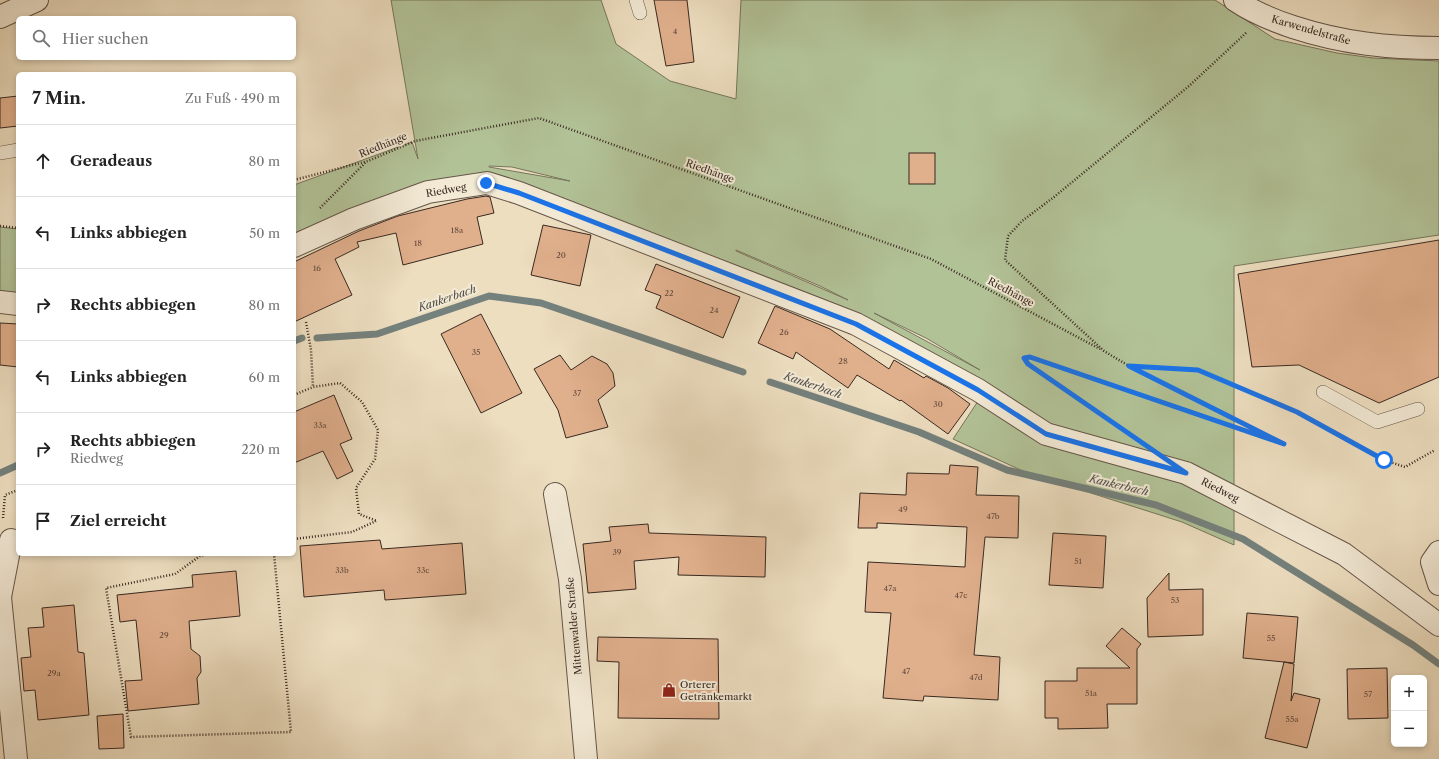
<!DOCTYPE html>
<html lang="de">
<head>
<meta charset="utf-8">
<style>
  body { margin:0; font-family:"Libre Caslon Text",serif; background:#f2f2f2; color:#222 }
  .controls { position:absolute; right:12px; bottom:12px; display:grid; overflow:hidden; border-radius:6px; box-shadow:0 2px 6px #0003 }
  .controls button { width:36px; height:36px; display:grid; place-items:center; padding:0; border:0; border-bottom:1px solid #e0e0e0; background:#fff; color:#222; font:20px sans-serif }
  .stop { position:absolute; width:12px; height:12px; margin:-9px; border:3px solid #1a73e8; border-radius:50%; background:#fff }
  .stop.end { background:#1a73e8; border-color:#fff; box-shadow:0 1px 4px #0008 }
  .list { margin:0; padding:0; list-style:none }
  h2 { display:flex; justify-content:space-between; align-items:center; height:52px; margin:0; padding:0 16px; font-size:17px }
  h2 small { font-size:13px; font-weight:400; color:#767676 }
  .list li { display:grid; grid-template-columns:26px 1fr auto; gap:12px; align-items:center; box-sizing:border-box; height:72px; padding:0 16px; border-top:1px solid #e0e0e0 }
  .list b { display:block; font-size:15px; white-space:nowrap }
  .list p { margin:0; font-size:13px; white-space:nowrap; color:#767676 }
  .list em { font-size:13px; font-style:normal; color:#767676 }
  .icon { flex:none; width:22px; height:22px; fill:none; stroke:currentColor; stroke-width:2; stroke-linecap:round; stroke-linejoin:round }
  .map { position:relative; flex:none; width:1439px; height:759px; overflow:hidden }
  .search { position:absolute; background:#fff; box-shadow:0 2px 6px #0003; left:16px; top:16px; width:280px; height:44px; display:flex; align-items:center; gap:10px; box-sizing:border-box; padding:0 14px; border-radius:6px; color:#767676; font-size:15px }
  .panel { position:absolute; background:#fff; box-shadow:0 2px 6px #0003; left:16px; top:72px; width:280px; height:484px; border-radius:6px }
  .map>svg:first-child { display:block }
  .green { fill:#b2c297; stroke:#76765c; fill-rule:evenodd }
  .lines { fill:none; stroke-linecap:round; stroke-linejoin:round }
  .stream { stroke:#74817d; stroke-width:7 }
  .building { fill:#e0af8c; stroke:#392921 }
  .lane-casing { stroke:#665649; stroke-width:14 }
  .street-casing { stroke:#665649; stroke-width:24 }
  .path { stroke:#392921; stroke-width:2.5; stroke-dasharray:1 2; stroke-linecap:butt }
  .lane { stroke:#f3ead6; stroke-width:13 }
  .street { stroke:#f3ead6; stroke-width:22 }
  .route { stroke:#1a73e8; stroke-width:5 }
  .labels { text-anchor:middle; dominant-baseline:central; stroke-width:4; stroke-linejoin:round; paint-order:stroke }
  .number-label { font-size:8px; fill:#634a3c }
  .street-label { font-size:10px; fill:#392921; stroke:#f3ead6 }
  .poi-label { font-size:10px; fill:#392921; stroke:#f3ead6; text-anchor:start }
  .water-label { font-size:11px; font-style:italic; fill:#524e47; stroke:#f3ead6 }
</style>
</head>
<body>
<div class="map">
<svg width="1439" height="759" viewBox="0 0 1439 759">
  <rect width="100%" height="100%" fill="#eddec0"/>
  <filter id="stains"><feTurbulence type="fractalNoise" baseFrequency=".005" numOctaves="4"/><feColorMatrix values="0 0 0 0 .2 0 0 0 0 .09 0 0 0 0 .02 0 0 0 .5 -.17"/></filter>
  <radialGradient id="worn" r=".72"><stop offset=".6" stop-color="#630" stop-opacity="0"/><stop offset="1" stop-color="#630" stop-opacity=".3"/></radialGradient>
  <g class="green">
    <path d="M 391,0 L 601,0 L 616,44 L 670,81 L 736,99 L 741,0 L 1215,0 L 1275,39 L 1337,53 L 1373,58 L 1439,61 L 1439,235 L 1234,266 L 1234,545 L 1182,522 L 1025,472 L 953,439 L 986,389 L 490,174 L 294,238 L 294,185 L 412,142 L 418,159 ZM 489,166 L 512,167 L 570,181 L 489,167 ZM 736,250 L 820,286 L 848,300 L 736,251 ZM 874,313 L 926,338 L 980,370 Z"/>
    <path d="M 0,227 L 18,229 L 18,294 L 0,293 Z"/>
  </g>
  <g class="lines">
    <g class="stream">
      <path d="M 317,338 L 377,334 L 489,296 L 541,303 L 743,372"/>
      <path d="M 294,341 L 302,338"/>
      <path d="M 770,382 L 919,432 L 1007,470 L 1156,505 L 1243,539 L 1413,645 L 1439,664"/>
      <path d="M 0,473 L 18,465"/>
    </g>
  </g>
  <g class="building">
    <path d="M 654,0 L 687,0 L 694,62 L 666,66 Z"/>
    <path d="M 18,96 L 18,126 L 0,128 L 0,98 Z"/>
    <rect x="909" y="153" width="26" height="31"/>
    <path d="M 486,196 L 490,197 L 494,213 L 477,217 L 483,244 L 403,265 L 396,233 L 357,242 L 359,247 L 335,259 L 352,295 L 294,322 L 294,262 L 359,231 L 398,216 L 467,199 Z"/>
    <path d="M 543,225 L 591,235 L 580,286 L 531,275 Z"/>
    <path d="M 1439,240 L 1439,377 L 1379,403 L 1299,365 L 1252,367 L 1238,274 Z"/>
    <path d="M 656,264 L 740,297 L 723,338 L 656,308 L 661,296 L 645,290 Z"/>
    <path d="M 775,306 L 830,329 L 889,369 L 894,360 L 924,378 L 926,376 L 948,388 L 970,404 L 948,434 L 901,400 L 900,401 L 857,375 L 848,388 L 796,352 L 793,359 L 758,343 Z"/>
    <path d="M 481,314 L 522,393 L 481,413 L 441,334 Z"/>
    <path d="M 0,323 L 18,324 L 18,367 L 0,365 Z"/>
    <path d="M 560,355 L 571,370 L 592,356 L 607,364 L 613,373 L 615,386 L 598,400 L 608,427 L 566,438 L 558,410 L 534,369 Z"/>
    <path d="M 334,395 L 352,439 L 340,444 L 353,471 L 337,479 L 323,451 L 294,463 L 294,412 Z"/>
    <path d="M 950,465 L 978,467 L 976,495 L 1019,496 L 1018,538 L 985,537 L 974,655 L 1000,657 L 998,700 L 924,696 L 923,701 L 883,698 L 891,613 L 865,612 L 868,562 L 965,567 L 967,527 L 877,523 L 877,528 L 858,528 L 860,493 L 906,495 L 907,473 L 949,474 Z"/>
    <path d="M 648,524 L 649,533 L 766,537 L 765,577 L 678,575 L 679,557 L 634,561 L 636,589 L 588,593 L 583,544 L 611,541 L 609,527 Z"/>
    <path d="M 1053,533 L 1106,536 L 1103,588 L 1049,585 Z"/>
    <path d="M 380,540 L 382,549 L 462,543 L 466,594 L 385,600 L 384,590 L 304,597 L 300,546 Z"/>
    <path d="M 236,571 L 240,616 L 189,621 L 191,649 L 200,656 L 201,672 L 197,678 L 199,704 L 128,711 L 125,681 L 142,680 L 136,620 L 120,622 L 117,595 L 193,587 L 192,575 Z"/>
    <path d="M 1169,573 L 1169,590 L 1203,589 L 1203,635 L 1148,637 L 1147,598 Z"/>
    <path d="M 74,605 L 78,652 L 84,653 L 89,715 L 38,720 L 35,690 L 24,691 L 21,658 L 31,657 L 28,628 L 44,627 L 42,608 Z"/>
    <path d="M 1247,613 L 1298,617 L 1294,663 L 1284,662 L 1294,664 L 1291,701 L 1294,693 L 1320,699 L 1307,748 L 1265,738 L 1284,662 L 1243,658 Z"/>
    <path d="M 1122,628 L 1141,644 L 1137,649 L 1137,704 L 1107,704 L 1108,728 L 1058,729 L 1058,718 L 1045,718 L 1045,681 L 1077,681 L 1077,668 L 1130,668 L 1106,646 Z"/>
    <path d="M 598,637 L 718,639 L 719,719 L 618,718 L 619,662 L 597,661 Z"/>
    <path d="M 1387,668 L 1388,718 L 1348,719 L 1347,669 Z"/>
    <path d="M 123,714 L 124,748 L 99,749 L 97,716 Z"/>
  </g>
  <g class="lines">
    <defs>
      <g id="lane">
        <path d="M 636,0 L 640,13"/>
        <path d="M 0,153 L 18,150"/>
        <path d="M 1323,392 L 1377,422 L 1418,409"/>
      </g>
      <g id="street">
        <path d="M 1235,0 C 1254,13 1272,20 1293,27 C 1342,43 1388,48 1439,48"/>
        <path d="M 0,17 L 37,0"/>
        <path d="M 294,246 L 354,219 L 428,192 L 487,183 L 519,193 L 856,324 L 978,390 L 1046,434 L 1186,473 L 1344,554 L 1439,625"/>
        <path d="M 0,302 L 18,304"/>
        <path d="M 555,494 L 570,579 L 586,759"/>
        <path d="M 1439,552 L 1432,562 L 1439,584"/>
        <path d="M 0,597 L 16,759"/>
        <path d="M 0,597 L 11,540"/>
      </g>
    </defs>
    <use href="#lane" class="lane-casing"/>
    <use href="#street" class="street-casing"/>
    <g class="path">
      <path d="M 294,180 L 368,161 L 415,141 L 539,118 L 931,259 L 1100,349"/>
      <path d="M 320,208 L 366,162"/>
      <path d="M 0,226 L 18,228"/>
      <path d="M 306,322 L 311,350 L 313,387"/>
      <path d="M 1132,366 L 1198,370 L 1297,412 L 1384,460 L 1405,467 L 1435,450"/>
      <path d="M 294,395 L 313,387 L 340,383 L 362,402 L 378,430 L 375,459 L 356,488 L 359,514 L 377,521"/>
      <path d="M 1126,432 L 1028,364 L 1024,359 L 1030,357 L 1284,444 L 1129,366 L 1104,351 L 1005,260 L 1008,236 L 1022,221 L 1054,197 L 1189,86 L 1247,32"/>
      <path d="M 3,518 L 5,495 L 18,490"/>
      <path d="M 294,539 L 352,532 L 376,521"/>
      <path d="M 209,554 L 200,556 L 175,574 L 106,588 L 131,737 L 291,732 L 274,554"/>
    </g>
    <use href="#lane" class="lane"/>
    <use href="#street" class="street"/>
  </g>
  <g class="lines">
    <path class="route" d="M 486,183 L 519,193 L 856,324 L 978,390 L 1046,434 L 1186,473 L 1028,364 L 1024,358 L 1030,357 L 1284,444 L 1129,366 L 1198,370 L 1297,412 L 1384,460"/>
  </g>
  <defs>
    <symbol id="shop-bare" viewBox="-9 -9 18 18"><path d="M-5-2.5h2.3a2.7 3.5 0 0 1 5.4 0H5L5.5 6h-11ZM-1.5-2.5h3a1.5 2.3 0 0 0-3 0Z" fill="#8f2418" stroke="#f3ead6" stroke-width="2.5" paint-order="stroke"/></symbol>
  </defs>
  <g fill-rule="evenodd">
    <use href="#shop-bare" x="659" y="680" width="20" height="20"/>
  </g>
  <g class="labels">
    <g class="number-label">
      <text x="675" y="31">4</text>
      <text x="457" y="230">18a</text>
      <text x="418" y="243">18</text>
      <text x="561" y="255">20</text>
      <text x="317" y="268">16</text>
      <text x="669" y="293">22</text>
      <text x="714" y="310">24</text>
      <text x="784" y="332">26</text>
      <text x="476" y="352">35</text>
      <text x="843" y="361">28</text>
      <text x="577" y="393">37</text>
      <text x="938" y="404">30</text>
      <text x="320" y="425">33a</text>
      <text x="903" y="509">49</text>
      <text x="993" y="516">47b</text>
      <text x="617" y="552">39</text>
      <text x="1078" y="561">51</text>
      <text x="342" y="570">33b</text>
      <text x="423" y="570">33c</text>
      <text x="890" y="588">47a</text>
      <text x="961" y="595">47c</text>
      <text x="1175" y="600">53</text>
      <text x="164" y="635">29</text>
      <text x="1271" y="638">55</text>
      <text x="906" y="671">47</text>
      <text x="54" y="673">29a</text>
      <text x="976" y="677">47d</text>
      <text x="1091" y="693">51a</text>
      <text x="1368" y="694">57</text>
      <text x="1292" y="719">55a</text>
    </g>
    <g class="street-label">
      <text transform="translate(1311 30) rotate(16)">Karwendelstraße</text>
      <text transform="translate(383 145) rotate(-22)">Riedhänge</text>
      <text transform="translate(710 171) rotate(20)">Riedhänge</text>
      <text transform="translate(446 190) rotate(-10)">Riedweg</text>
      <text transform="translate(1011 292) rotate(28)">Riedhänge</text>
      <text transform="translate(1220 490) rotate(27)">Riedweg</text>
      <text transform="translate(574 626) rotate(-95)">Mittenwalder Straße</text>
    </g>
    <g class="poi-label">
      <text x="680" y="684">Orterer<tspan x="680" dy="12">Getränkemarkt</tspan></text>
    </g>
    <g class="water-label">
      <text transform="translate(447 298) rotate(-19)">Kankerbach</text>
      <text transform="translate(813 385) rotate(19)">Kankerbach</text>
      <text transform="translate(1119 485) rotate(13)">Kankerbach</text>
    </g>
  </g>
  <rect width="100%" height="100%" filter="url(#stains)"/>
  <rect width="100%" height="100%" fill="url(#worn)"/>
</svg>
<div class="controls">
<button>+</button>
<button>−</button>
</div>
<div class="stop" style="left:1384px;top:460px"></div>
<div class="stop end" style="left:486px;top:183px"></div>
<div class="search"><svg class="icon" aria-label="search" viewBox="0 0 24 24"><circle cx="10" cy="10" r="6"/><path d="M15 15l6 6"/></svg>Hier suchen</div>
<section class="panel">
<h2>7 Min.<small>Zu Fuß · 490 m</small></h2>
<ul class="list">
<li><svg class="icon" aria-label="ahead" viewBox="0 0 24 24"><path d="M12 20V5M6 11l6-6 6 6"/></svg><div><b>Geradeaus</b></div><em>80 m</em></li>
<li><svg class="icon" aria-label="left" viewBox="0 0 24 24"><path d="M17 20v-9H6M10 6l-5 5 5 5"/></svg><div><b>Links abbiegen</b></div><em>50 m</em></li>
<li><svg class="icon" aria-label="right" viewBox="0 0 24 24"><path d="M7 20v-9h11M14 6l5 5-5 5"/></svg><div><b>Rechts abbiegen</b></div><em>80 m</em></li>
<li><svg class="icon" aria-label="left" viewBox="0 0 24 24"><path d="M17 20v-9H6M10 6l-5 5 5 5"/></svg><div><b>Links abbiegen</b></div><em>60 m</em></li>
<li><svg class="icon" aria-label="right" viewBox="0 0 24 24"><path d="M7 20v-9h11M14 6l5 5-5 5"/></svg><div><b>Rechts abbiegen</b><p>Riedweg</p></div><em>220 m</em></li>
<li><svg class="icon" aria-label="arrive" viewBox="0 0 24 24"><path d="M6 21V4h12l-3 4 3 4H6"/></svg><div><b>Ziel erreicht</b></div></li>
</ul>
</section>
</div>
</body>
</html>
